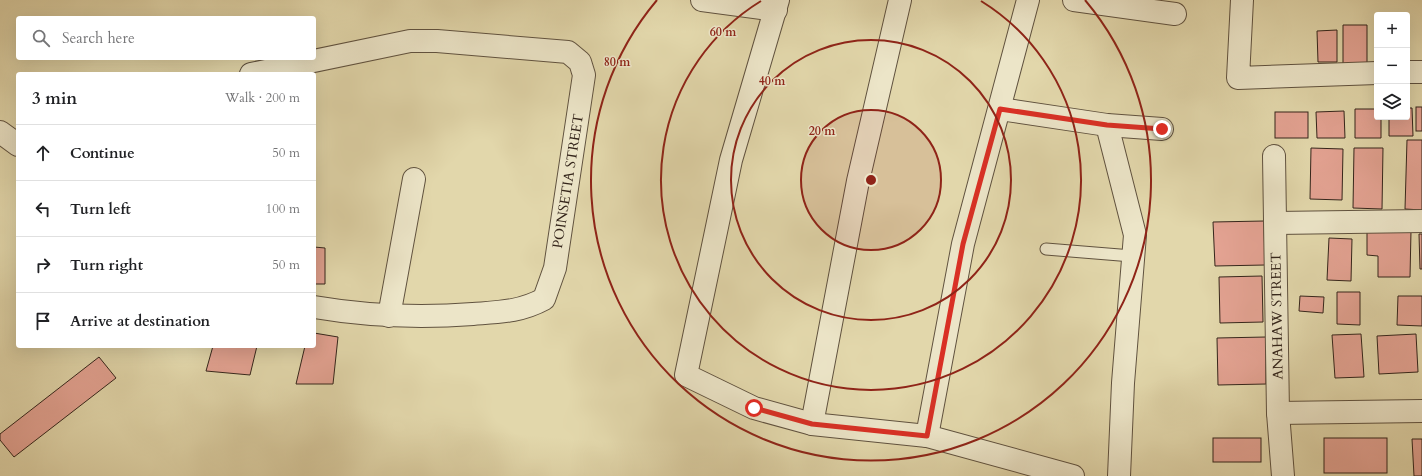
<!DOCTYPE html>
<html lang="en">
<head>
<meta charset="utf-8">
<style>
  body { margin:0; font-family:Cardo,serif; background:#f2f2f2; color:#202124 }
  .controls { position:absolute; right:12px; top:12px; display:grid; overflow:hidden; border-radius:4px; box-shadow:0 4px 16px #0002 }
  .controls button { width:36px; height:36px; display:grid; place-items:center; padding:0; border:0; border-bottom:1px solid #e0e0e0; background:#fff; color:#202124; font:20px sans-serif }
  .stop { position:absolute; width:12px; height:12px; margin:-9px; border:3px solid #d93025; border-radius:50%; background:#fff }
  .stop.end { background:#d93025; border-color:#fff; box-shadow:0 1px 4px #0008 }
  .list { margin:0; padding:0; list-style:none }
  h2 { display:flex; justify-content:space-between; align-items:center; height:52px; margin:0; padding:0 16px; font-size:17px }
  h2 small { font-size:13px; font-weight:400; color:#757577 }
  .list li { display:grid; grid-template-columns:26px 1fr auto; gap:12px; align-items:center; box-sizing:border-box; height:56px; padding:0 16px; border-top:1px solid #e0e0e0 }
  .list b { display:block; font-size:15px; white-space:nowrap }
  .list em { font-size:13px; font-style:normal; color:#757577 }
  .icon { flex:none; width:22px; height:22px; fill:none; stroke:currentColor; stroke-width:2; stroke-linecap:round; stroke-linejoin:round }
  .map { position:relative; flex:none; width:1422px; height:476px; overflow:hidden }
  .search { position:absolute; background:#fff; box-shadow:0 4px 16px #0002; left:16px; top:16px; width:300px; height:44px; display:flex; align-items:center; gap:10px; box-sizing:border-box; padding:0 14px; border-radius:4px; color:#757577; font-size:15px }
  .panel { position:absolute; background:#fff; box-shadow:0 4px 16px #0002; left:16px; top:72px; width:300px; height:276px; border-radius:4px }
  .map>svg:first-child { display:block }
  .building { fill:#e4a393; stroke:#34251b }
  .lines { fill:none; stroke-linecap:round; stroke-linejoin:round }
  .lane-casing { stroke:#60523f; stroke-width:13 }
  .street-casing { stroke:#60523f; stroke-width:24 }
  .lane { stroke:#ece5c8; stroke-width:11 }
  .street { stroke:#ece5c8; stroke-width:22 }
  .route { stroke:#d93025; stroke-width:5 }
  .ring { fill:none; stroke:#8f2418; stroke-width:2 }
  .labels { text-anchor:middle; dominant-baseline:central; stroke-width:3; stroke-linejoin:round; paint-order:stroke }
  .street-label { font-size:14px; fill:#34251b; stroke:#ece5c8 }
  .centre { fill:#8f2418; stroke:#ece5c8; stroke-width:2 }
  .ring-label { font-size:12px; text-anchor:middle; font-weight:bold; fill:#8f2418; stroke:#ece5c8; stroke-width:3; stroke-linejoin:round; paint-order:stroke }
</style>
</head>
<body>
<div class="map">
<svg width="1422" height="476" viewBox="0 0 1422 476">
  <rect width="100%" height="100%" fill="#e2d7ab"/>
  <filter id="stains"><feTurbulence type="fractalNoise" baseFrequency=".005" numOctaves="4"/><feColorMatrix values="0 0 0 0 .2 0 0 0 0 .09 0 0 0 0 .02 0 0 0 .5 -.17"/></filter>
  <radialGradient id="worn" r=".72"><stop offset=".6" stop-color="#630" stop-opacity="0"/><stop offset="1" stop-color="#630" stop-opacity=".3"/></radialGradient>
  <g class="building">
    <path d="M 1343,25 L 1367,25 L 1367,65 L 1343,66 Z"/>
    <path d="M 1337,30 L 1337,62 L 1318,62 L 1317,31 Z"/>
    <rect x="1416" y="107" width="6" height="24"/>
    <path d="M 1407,108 L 1412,108 L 1413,136 L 1389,136 L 1389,117 L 1407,117 Z"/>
    <path d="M 1355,109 L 1377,109 L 1377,117 L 1381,117 L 1381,138 L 1355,138 Z"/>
    <path d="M 1344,111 L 1345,138 L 1317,138 L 1316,112 Z"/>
    <rect x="1275" y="112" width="33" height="26"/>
    <path d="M 1407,140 L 1422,140 L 1422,210 L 1405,209 Z"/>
    <path d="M 1311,148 L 1343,149 L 1342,200 L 1310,199 Z"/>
    <path d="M 1354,148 L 1383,148 L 1382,209 L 1353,208 Z"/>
    <path d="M 1264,221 L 1265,265 L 1215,266 L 1213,222 Z"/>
    <path d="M 1367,230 L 1411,231 L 1410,277 L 1378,277 L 1378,256 L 1367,255 Z"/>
    <path d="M 1419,234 L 1422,234 L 1422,269 L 1420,269 Z"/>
    <path d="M 1329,238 L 1352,239 L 1351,281 L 1327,280 Z"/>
    <path d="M 314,247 L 325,248 L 325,284 L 314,284 Z"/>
    <path d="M 1262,276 L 1263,322 L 1220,323 L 1219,277 Z"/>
    <path d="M 1337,292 L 1360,292 L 1360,325 L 1337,324 Z"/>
    <path d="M 1300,296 L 1324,297 L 1323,313 L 1299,311 Z"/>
    <path d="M 1398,296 L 1422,296 L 1422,326 L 1397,325 Z"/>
    <path d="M 314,333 L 338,337 L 333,384 L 296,384 L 305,346 L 314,346 Z"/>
    <path d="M 1361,334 L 1364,377 L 1335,378 L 1332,335 Z"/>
    <path d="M 1416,334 L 1418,372 L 1379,374 L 1377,336 Z"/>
    <path d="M 1266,337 L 1266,384 L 1218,385 L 1217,338 Z"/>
    <path d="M 213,346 L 257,346 L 250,375 L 206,371 Z"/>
    <path d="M 99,357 L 116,378 L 14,457 L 0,440 L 0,434 Z"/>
    <rect x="1213" y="438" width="48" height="24"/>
    <rect x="1324" y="438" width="63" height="35"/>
    <path d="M 1412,439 L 1422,439 L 1422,476 L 1414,476 Z"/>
  </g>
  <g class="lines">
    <defs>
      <path id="lane" d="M 1046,249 L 1132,256"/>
      <g id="street">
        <path d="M 702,0 L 776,10"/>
        <path d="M 778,0 L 731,160 L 686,375 L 754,408 L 812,424 L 927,436 L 1073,476"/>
        <path d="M 1074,0 L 1175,14"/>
        <path d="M 1242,0 L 1238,78 L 1377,73"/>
        <path d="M 1407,72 L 1422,72"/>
        <path d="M 251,74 L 410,41 L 437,41 L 568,52 L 580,62 L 584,75 L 555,268 L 544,299 C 520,312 499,312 473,314 C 420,318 367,316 314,307"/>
        <path d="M 1000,109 L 1107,125 L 1162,129"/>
        <path d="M 1107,125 L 1135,235 L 1123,383 L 1119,476"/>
        <path d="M 0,132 L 18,145"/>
        <path d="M 1274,156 L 1278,413 L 1283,476"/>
        <path d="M 1276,223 L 1422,221"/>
        <path d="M 389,316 L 414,179"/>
        <path d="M 1278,413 L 1422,411"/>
        <path d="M 812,424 L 858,181 L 900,0"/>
        <path d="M 927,436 L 963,244 L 1028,0"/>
      </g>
    </defs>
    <use href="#lane" class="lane-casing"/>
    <use href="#street" class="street-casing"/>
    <use href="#lane" class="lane"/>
    <use href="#street" class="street"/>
  </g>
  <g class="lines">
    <path class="route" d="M 754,408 L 812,424 L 927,436 L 963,244 L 1000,109 L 1107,125 L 1162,129"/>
  </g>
  <circle cx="871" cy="180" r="70" fill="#8f2418" fill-opacity=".12"/>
  <g class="ring">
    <circle cx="871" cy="180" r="70"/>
    <circle cx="871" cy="180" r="140"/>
    <path d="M981 1A210 210 0 1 1 761 1"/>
    <path d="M1085 0A280 280 0 1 1 657 0"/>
  </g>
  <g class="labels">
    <g class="street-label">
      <text transform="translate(568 181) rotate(-81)">POINSETIA STREET</text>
      <text transform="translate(1277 316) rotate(-91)">ANAHAW STREET</text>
    </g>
  </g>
  <circle cx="871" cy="180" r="6" class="centre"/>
  <g class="ring-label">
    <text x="723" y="36">60 m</text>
    <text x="617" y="66">80 m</text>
    <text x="772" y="85">40 m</text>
    <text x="822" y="135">20 m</text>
  </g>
  <rect width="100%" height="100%" filter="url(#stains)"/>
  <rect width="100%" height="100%" fill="url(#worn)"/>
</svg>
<div class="controls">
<button>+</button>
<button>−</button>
<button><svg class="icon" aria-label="layers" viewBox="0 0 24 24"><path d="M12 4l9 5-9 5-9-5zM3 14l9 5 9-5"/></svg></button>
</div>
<div class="stop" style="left:754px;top:408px"></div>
<div class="stop end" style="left:1162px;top:129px"></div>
<div class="search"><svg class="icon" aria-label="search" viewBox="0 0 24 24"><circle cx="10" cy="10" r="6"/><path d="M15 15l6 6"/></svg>Search here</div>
<section class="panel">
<h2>3 min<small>Walk · 200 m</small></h2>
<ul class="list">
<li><svg class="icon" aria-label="ahead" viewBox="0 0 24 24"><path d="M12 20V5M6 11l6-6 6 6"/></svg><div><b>Continue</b></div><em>50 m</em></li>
<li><svg class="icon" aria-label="left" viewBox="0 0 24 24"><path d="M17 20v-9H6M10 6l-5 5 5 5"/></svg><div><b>Turn left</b></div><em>100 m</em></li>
<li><svg class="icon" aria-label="right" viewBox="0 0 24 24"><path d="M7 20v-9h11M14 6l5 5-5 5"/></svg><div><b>Turn right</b></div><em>50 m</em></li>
<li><svg class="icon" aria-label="arrive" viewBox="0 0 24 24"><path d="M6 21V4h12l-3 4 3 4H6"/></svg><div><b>Arrive at destination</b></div></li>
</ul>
</section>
</div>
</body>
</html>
